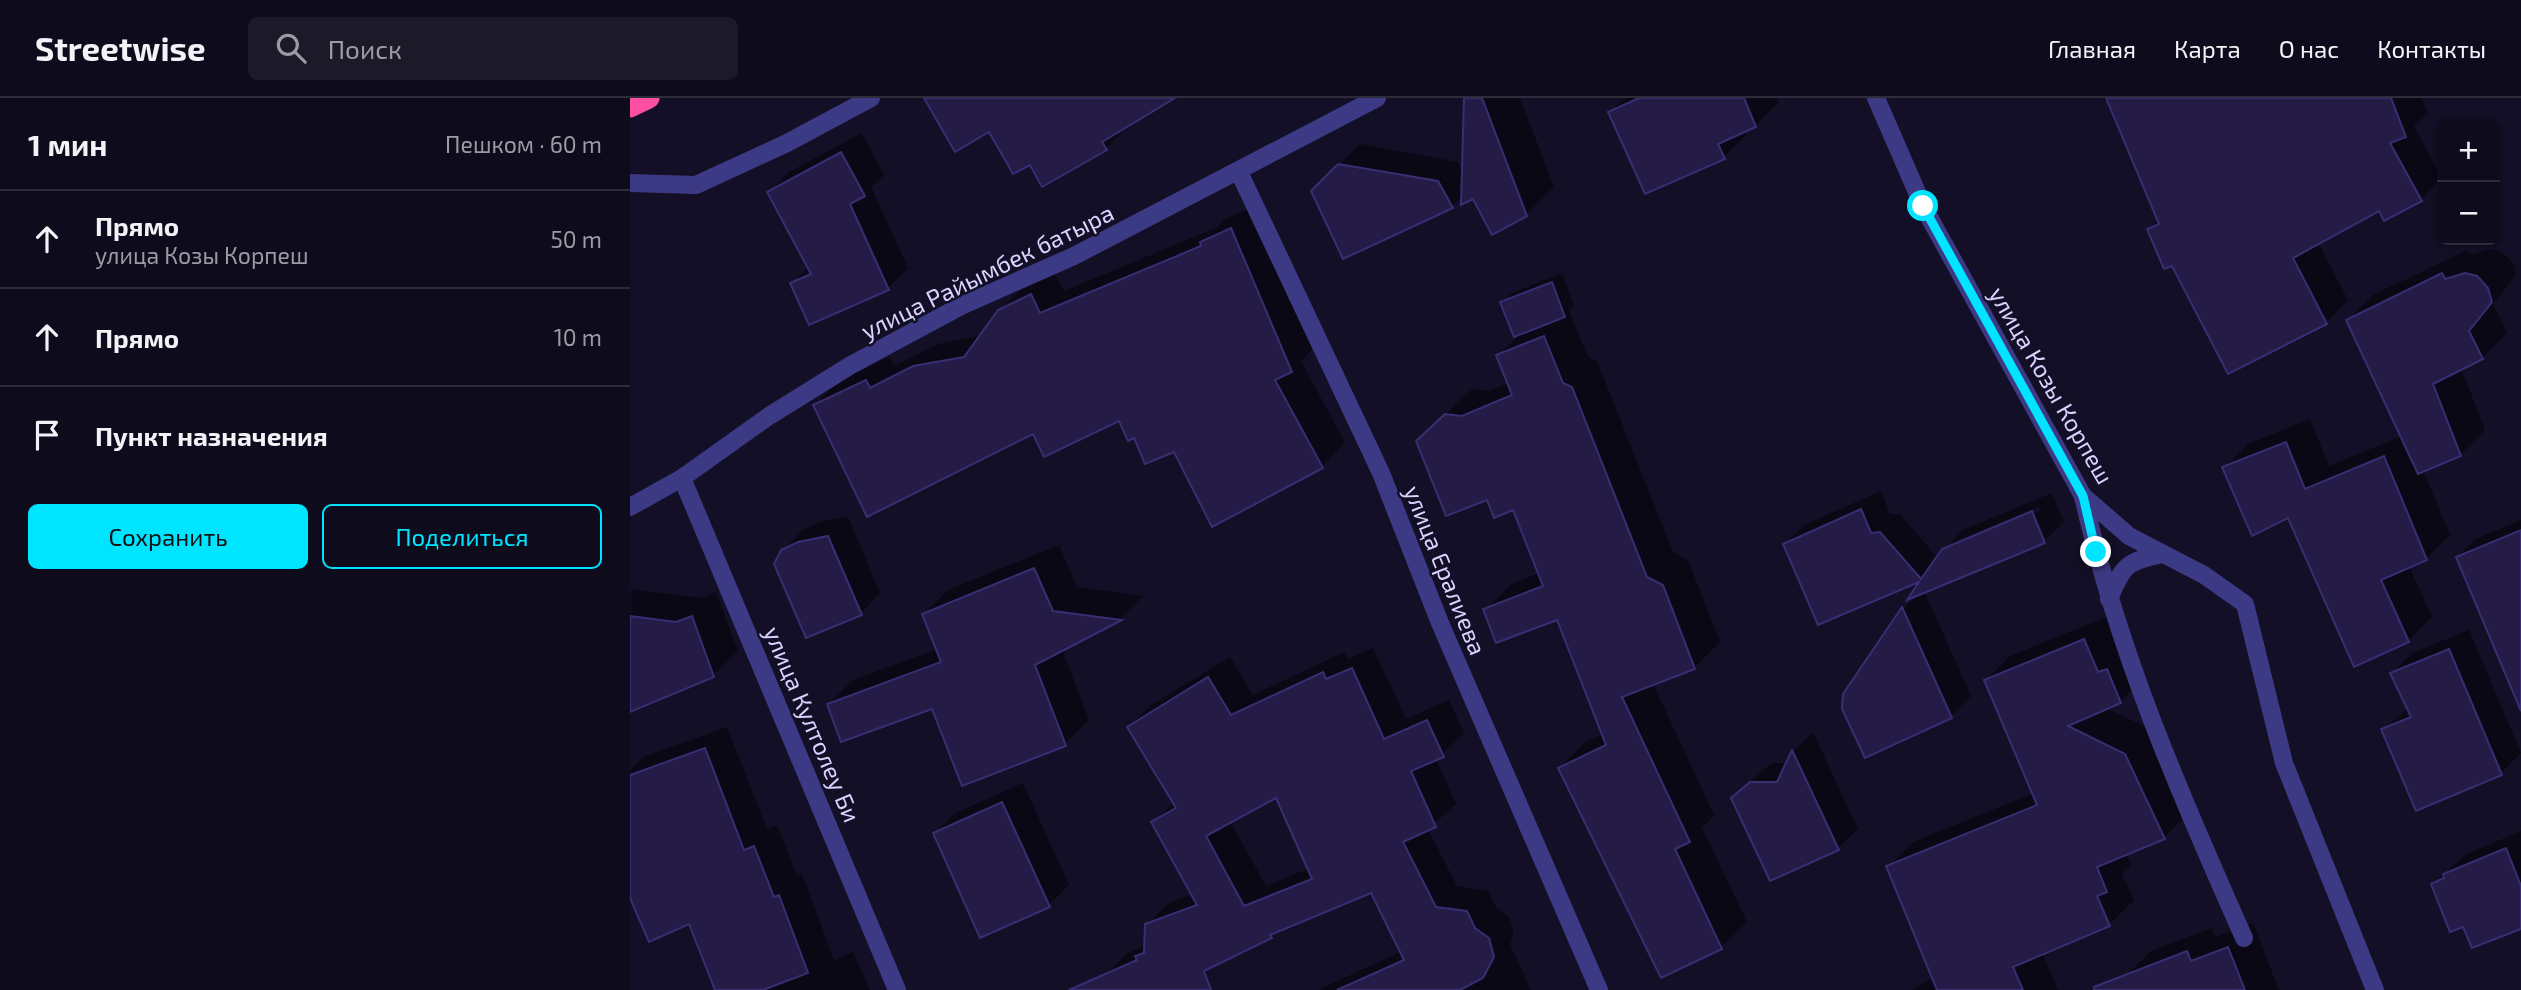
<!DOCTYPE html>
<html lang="ru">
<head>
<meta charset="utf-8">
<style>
  body { margin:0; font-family:"Exo 2",sans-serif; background:#1c1929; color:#f1f3f6 }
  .controls { position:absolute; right:21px; top:21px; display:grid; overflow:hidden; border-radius:10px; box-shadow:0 2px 5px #0004 }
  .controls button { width:63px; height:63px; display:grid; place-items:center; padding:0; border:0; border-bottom:2px solid #2e2b3b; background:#0e0b1c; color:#f1f3f6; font:35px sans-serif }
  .stop { position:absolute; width:21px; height:21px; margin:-16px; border:5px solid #00e5ff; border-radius:50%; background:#fff }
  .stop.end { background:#00e5ff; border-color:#fff; box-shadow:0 2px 7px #0008 }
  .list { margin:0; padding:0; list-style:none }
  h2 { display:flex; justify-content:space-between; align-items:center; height:91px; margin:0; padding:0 28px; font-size:30px }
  h2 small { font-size:23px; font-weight:400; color:#9b9ba3 }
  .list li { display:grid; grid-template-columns:46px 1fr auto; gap:21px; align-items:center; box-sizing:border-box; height:98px; padding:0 28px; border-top:2px solid #2e2b3b }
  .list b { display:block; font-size:26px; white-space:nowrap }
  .list p { margin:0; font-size:23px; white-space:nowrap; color:#9b9ba3 }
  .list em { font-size:23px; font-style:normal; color:#9b9ba3 }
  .actions { display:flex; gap:14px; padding:21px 28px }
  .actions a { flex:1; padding:16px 0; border:2px solid #00e5ff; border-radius:10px; text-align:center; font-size:24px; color:#00e5ff }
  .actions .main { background:#00e5ff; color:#111 }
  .icon { flex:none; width:38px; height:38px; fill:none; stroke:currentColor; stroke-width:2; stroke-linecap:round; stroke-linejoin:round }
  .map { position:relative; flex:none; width:1891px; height:892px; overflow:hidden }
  header { display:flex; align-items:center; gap:42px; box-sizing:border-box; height:98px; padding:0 35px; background:#0e0b1c; border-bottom:2px solid #2e2b3b }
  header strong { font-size:33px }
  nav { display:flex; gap:38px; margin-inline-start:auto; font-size:24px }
  .search { width:490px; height:63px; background:#1c1929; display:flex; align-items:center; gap:18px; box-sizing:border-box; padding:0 24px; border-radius:10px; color:#9b9ba3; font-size:26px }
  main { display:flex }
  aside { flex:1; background:#0e0b1c }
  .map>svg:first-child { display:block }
  .shadow { fill:#0007; fill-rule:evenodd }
  .building { fill:#241b47; stroke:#3b2d73; stroke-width:2; fill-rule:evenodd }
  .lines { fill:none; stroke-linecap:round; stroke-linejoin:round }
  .minor { stroke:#3d3a85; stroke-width:18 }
  .highway { stroke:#ff4fa3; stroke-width:21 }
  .route { stroke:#00e5ff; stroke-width:9 }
  .labels { text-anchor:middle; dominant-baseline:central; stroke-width:5; stroke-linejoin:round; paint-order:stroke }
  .street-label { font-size:24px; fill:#d9d4ff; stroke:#130f26 }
</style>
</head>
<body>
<header>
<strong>Streetwise</strong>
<div class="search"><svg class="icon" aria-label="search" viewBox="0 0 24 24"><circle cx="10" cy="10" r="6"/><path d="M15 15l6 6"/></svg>Поиск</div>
<nav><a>Главная</a><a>Карта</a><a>О нас</a><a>Контакты</a></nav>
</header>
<main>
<aside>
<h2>1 мин<small>Пешком · 60 m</small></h2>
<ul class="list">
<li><svg class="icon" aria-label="ahead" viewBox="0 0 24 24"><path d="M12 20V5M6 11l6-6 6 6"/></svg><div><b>Прямо</b><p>улица Козы Корпеш</p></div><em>50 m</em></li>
<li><svg class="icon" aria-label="ahead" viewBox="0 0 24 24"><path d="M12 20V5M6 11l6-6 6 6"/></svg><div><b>Прямо</b></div><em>10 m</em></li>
<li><svg class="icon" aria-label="arrive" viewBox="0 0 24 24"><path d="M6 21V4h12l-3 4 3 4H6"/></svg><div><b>Пункт назначения</b></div></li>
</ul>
<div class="actions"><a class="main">Сохранить</a><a>Поделиться</a></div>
</aside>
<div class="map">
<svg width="1891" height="892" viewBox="0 0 1891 892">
  <rect width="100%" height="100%" fill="#130f26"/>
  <g class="shadow">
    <path d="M 296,0 L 541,0 L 503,23 L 476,51 L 400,65 L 359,32 Z"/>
    <path d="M 836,0 L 890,0 L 924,89 L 896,117 L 833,97 L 822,109 L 683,93 L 730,46 L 828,64 L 834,75 Z"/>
    <path d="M 995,0 L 1147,0 L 1149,4 L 1125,28 L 1115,32 L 1117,36 L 1094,59 L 980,14 Z"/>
    <path d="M 1472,0 L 1792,0 L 1798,15 L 1784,28 L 1812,80 L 1791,102 L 1749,111 L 1688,144 L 1718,202 L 1696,225 L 1543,165 L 1519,131 L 1529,121 L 1482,9 Z"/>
    <path d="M 232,35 L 254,77 L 241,89 L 278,170 L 258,190 L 162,185 L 179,169 L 139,94 L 159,74 Z"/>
    <path d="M 625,108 L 685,249 L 671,263 L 715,345 L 692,368 L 545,352 L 504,338 L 490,321 L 404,333 L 185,307 L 209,283 L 260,259 L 264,268 L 308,246 L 352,237 L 369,213 L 393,189 L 424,174 L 434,193 L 588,129 L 595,121 Z"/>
    <path d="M 1861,151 L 1872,154 L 1883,165 L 1886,177 L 1863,206 L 1877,235 L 1852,260 L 1831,270 L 1855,332 L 1830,357 L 1793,372 L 1820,437 L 1796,461 L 1779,468 L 1802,519 L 1778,543 L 1659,418 L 1594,370 L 1618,346 L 1680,321 L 1699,368 L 1772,338 L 1718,222 L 1743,197 L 1837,152 L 1840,157 Z"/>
    <path d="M 932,175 L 944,208 L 939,213 L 958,259 L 967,263 L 1043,454 L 1058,462 L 1090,544 L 1064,570 L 1023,586 L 1084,717 L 1072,730 L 1117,824 L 1091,849 L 930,670 L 955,644 L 973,636 L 928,520 L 856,512 L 881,486 L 910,475 L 884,410 L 814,318 L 842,291 L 859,293 L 879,285 L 868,257 L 886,240 L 872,205 L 882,195 Z"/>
    <path d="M 1251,393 L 1260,416 L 1270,416 L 1308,460 L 1319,446 L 1319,450 L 1411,412 L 1409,409 L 1319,446 L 1333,432 L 1422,395 L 1434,424 L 1414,443 L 1294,493 L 1341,598 L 1321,618 L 1214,597 L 1274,510 L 1288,496 L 1294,480 L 1189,524 L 1155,446 L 1174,427 Z"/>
    <path d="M 218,419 L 250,495 L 231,515 L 152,453 L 173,432 L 189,424 Z"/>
    <path d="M 1891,422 L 1891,551 L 1828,459 L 1845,441 Z"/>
    <path d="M 429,447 L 447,489 L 513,498 L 491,520 L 432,551 L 459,622 L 435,646 L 303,609 L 199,606 L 223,582 L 308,551 L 294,516 L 318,492 Z"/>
    <path d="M 1,491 L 72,500 L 86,494 L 108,553 L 83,577 L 0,612 Z"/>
    <path d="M 1479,518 L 1515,579 L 1490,604 L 1476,610 L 1520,631 L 1558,715 L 1534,740 L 1496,756 L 1501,768 L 1492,776 L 1504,802 L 1479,827 L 1412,855 L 1428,892 L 1281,892 L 1304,879 L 1258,769 L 1283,744 L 1404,695 L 1356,582 L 1380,558 Z"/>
    <path d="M 1839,532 L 1891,655 L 1871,675 L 1787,711 L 1753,632 L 1779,610 L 1762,575 L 1782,555 Z"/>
    <path d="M 743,550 L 776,621 L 819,602 L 834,636 L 806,661 L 826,706 L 798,731 L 827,788 L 858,793 L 866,809 L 879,819 L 884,836 L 880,846 L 901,892 L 688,892 L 772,853 L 741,793 L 648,832 L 641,839 L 584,866 L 575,876 L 475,877 L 496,856 L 516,847 L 517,827 L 539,805 L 563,796 L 523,725 L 545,704 L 499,629 L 520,608 L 600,559 L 623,597 L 714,554 L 718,561 ZM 646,698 L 680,770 L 636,788 L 600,723 Z"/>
    <path d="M 97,629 L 137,731 L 147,727 L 167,778 L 172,776 L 204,862 L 223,854 L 240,892 L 87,892 L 60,823 L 0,795 L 0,673 L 13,659 Z"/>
    <path d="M 1183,634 L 1228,731 L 1208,750 L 1103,700 L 1141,665 L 1158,665 L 1164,653 Z"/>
    <path d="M 393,685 L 439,787 L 419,807 L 305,735 L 325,715 Z"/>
    <path d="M 1891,733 L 1891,829 L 1834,827 L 1803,786 L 1835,757 Z"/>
    <path d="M 1623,825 L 1649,892 L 1502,892 L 1496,878 L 1521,853 L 1582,830 L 1586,839 Z"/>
  </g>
  <g class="building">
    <path d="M 294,0 L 545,0 L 472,44 L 477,52 L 412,89 L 400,67 L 383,76 L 359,34 L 325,54 Z"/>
    <path d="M 834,0 L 852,0 L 897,118 L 862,137 L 843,101 L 831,107 Z"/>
    <path d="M 1009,0 L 1114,0 L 1126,29 L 1088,46 L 1095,61 L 1015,96 L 978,14 Z"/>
    <path d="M 1476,0 L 1761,0 L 1776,39 L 1760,45 L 1792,103 L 1754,123 L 1749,113 L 1663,160 L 1697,226 L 1598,276 L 1542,168 L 1534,171 L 1517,131 L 1529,126 Z"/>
    <path d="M 211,54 L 235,98 L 220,106 L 259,192 L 179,227 L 160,185 L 181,176 L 137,94 Z"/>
    <path d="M 708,66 L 808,83 L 823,110 L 713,161 L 681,93 Z"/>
    <path d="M 601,130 L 662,274 L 645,282 L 693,370 L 582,429 L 544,354 L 515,366 L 504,340 L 498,343 L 489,323 L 414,359 L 403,336 L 237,419 L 183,307 L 236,282 L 240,290 L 283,268 L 334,259 L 368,212 L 401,196 L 410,215 L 571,148 L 570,144 Z"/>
    <path d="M 1812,175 L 1815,181 L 1835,175 L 1847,178 L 1858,190 L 1862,204 L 1839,233 L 1853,261 L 1803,286 L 1831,358 L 1788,376 L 1716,222 Z"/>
    <path d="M 922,184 L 935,219 L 884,239 L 870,204 Z"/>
    <path d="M 914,238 L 933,285 L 942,289 L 1017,479 L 1033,487 L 1065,571 L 992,599 L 1060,744 L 1045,751 L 1092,851 L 1031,880 L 928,670 L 976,647 L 927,522 L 866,545 L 853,511 L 913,488 L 883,412 L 864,420 L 857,402 L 816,418 L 786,343 L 815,316 L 832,318 L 882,297 L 866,257 Z"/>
    <path d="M 1656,344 L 1675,391 L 1754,358 L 1797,462 L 1751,482 L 1779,544 L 1724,569 L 1658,420 L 1622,438 L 1592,369 Z"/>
    <path d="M 1231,411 L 1241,435 L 1250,434 L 1291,481 L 1312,451 L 1402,413 L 1415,445 L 1277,502 L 1289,484 L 1188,527 L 1153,446 Z"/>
    <path d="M 1891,432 L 1891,613 L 1826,459 Z"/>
    <path d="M 198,438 L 232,517 L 176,540 L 144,466 L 151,452 L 168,444 Z"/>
    <path d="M 404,470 L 423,513 L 492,522 L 405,567 L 436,648 L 332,688 L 302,611 L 211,644 L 197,606 L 311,564 L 292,516 Z"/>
    <path d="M 1272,509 L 1322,620 L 1235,660 L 1212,611 L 1213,596 Z"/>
    <path d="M 0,518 L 46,524 L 62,518 L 84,579 L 0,614 Z"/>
    <path d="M 1454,541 L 1468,574 L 1477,571 L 1491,605 L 1438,628 L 1495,656 L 1535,741 L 1467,769 L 1477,794 L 1467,798 L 1480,828 L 1383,869 L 1393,892 L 1307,892 L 1256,768 L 1407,707 L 1354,582 Z"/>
    <path d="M 1819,551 L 1872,677 L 1786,713 L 1751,631 L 1781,619 L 1760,575 Z"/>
    <path d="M 722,570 L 754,641 L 797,622 L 814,659 L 781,673 L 806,729 L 773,744 L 806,809 L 837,813 L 845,830 L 859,840 L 864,859 L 853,880 L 830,892 L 707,892 L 774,862 L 741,795 L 640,837 L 642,840 L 574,873 L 581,892 L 439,892 L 507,862 L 505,858 L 514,855 L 515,826 L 567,807 L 521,724 L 546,710 L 497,629 L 578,579 L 601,617 L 693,574 L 696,581 ZM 646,700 L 682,781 L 614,808 L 576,738 Z"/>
    <path d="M 75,650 L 114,752 L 124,748 L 144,799 L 149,797 L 178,875 L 133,892 L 85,892 L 59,826 L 19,844 L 0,800 L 0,677 Z"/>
    <path d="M 1162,652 L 1209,752 L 1140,783 L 1101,700 L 1120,684 L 1147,684 Z"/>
    <path d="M 372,704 L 420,809 L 350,840 L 303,735 Z"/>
    <path d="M 1876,750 L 1891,788 L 1891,831 L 1842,850 L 1833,829 L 1820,834 L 1801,786 L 1814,780 L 1813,776 Z"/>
    <path d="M 1598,849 L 1615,892 L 1464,892 L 1464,889 L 1557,853 L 1561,863 Z"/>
  </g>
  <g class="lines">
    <g class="minor">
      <path d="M 1246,0 L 1293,108 L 1453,398 L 1499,438 L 1574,477 L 1615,506 L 1654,665 L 1745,892"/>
      <path d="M 609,74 L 751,375 L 810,525 L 969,892"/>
      <path d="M 0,85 L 66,87 L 157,45 L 241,0"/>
      <path d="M 52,380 L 267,892"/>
      <path d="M 1453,398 C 1487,552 1550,696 1614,840"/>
      <path d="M 0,409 L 52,380 L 139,318 L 221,267 L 331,208 L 444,158 L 747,0"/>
      <path d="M 1479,501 C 1493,467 1497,463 1533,456"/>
    </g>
    <path class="highway" d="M 0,9 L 19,0"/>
  </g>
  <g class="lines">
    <path class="route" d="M 1293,108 L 1453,398 L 1466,454"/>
  </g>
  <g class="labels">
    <g class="street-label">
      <text transform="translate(357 173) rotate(-26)">улица Райымбек батыра</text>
      <text transform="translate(1422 287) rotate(60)">улица Козы Корпеш</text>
      <text transform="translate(816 472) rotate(68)">улица Ералиева</text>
      <text transform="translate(183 626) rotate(67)">улица Култолеу Би</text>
    </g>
  </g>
</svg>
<div class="controls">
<button>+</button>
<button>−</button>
</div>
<div class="stop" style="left:1293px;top:108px"></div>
<div class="stop end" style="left:1466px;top:454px"></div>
</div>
</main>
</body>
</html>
